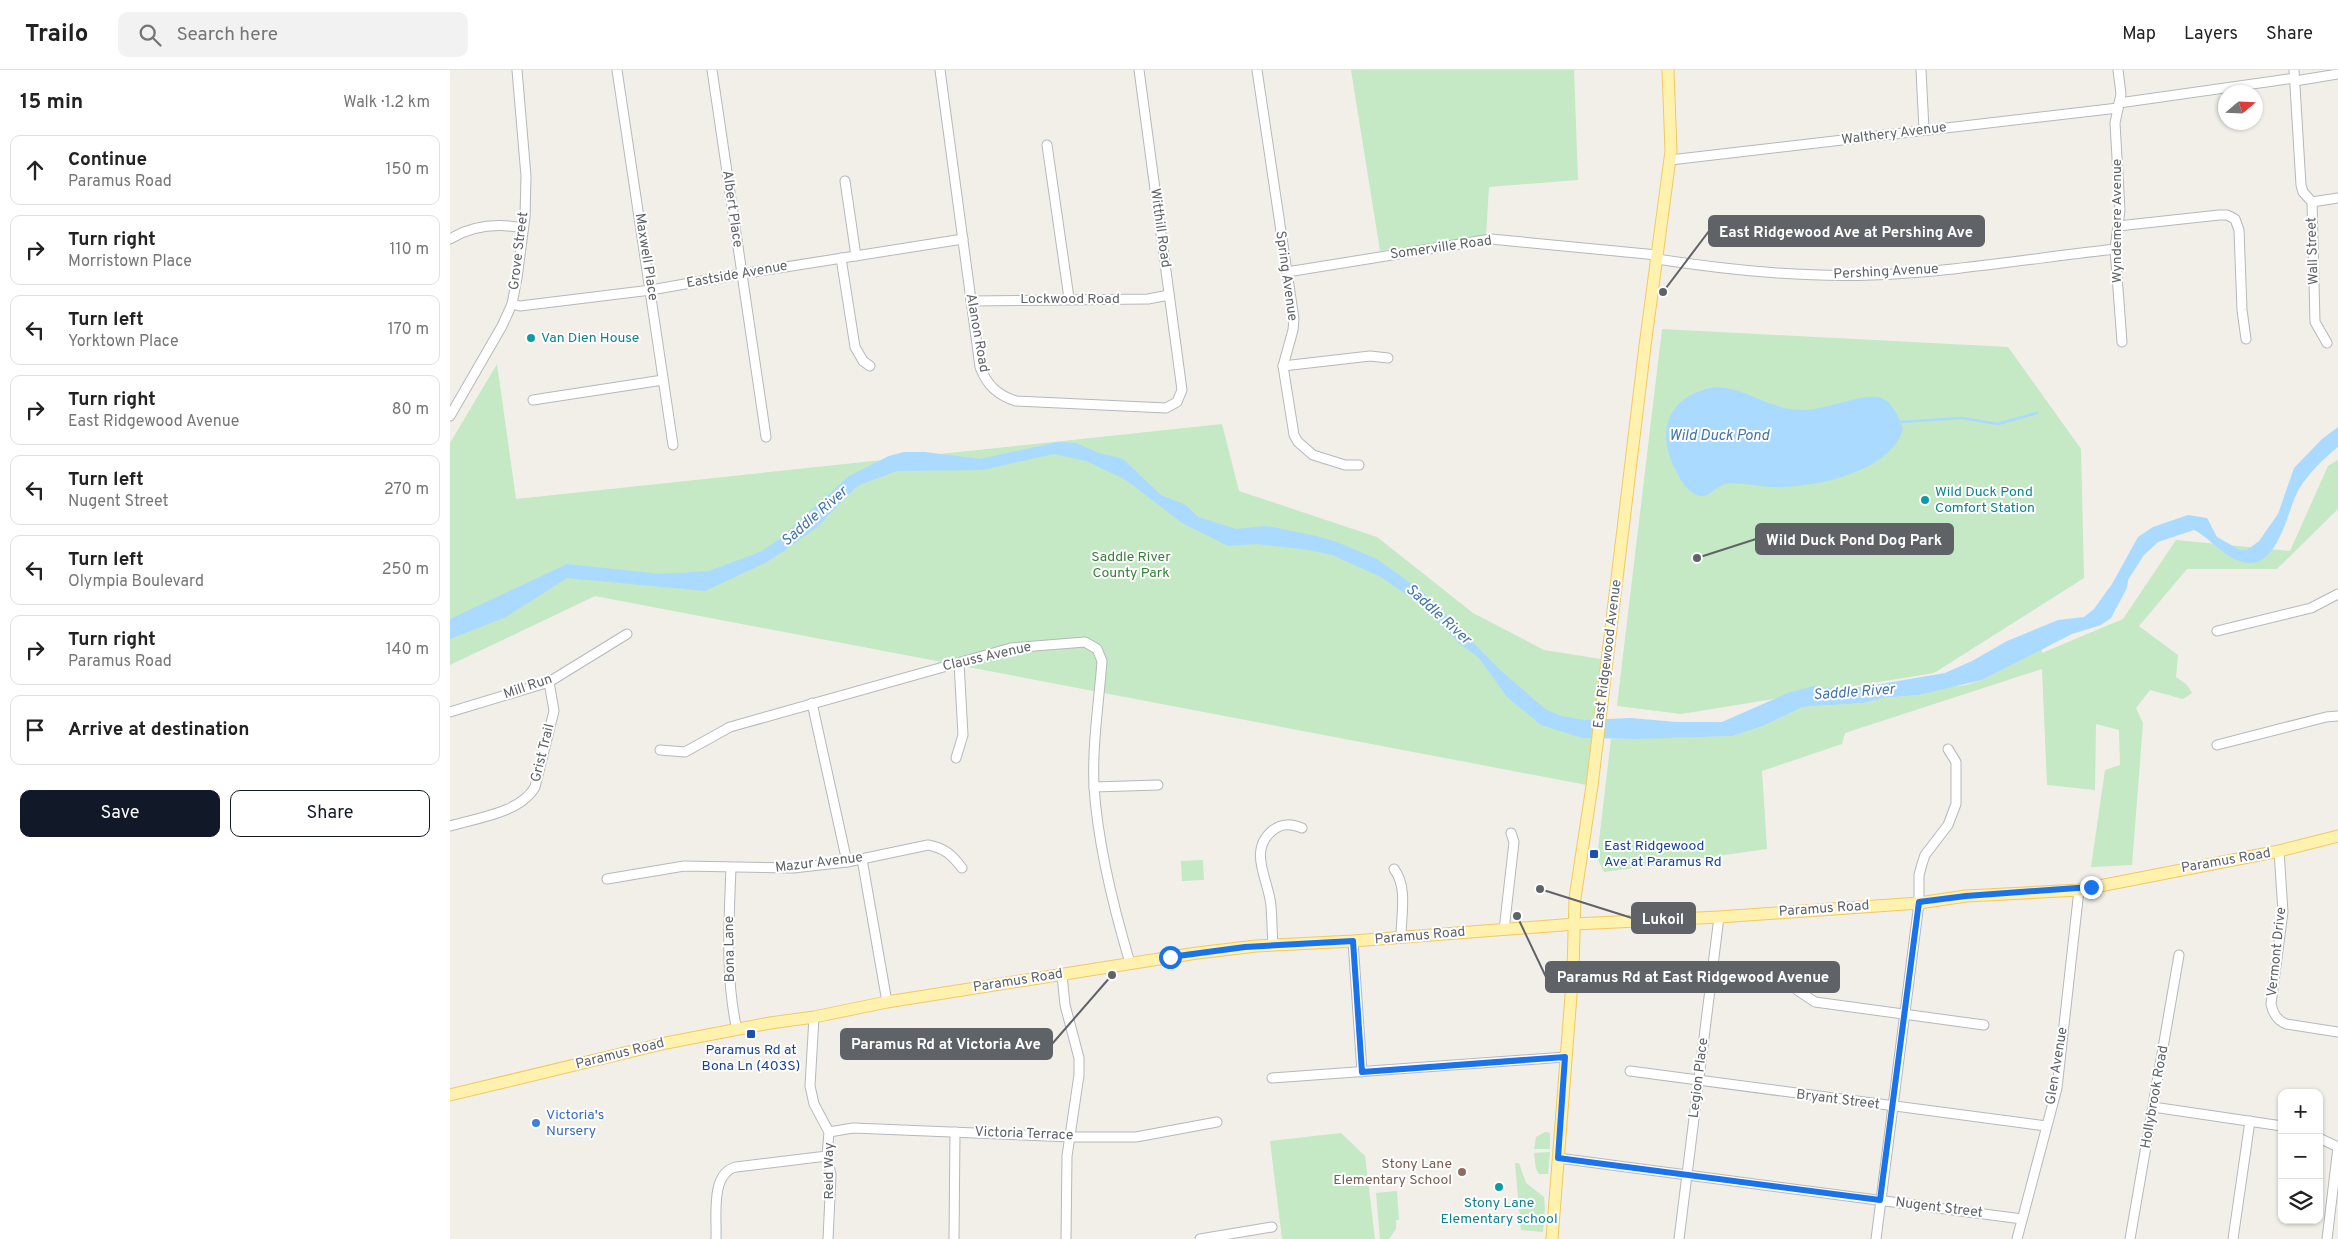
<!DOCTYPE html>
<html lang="en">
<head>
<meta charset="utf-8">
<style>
  body { margin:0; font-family:Overpass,sans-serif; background:#f2f2f2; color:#222 }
  .controls { position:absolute; right:15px; bottom:15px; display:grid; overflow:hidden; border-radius:10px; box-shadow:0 1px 4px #0004 }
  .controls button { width:45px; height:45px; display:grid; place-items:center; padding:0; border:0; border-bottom:1px solid #e0e0e0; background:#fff; color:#222; font:25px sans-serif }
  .compass { position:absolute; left:1768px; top:15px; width:45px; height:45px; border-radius:50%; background:#fff; box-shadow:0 1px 4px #0004; rotate:71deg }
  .stop { position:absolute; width:15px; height:15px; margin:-11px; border:4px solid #1a73e8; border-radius:50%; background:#fff }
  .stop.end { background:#1a73e8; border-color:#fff; box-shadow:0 1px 5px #0008 }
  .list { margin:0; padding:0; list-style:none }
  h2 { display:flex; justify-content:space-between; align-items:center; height:65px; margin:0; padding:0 20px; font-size:21px }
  h2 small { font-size:16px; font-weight:400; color:#767676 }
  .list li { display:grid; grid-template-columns:32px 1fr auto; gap:15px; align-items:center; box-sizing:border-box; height:70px; margin:0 10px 10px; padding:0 10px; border:1px solid #e0e0e0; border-radius:10px }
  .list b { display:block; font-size:19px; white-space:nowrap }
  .list p { margin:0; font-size:16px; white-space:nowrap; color:#767676 }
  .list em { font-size:16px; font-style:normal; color:#767676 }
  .actions { display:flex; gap:10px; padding:15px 20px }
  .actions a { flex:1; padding:11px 0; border:1px solid #111827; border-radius:10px; text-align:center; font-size:18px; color:#111827 }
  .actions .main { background:#111827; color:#fff }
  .icon { flex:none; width:28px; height:28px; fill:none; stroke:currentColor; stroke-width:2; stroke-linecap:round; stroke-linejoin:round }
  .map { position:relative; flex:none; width:1888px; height:1169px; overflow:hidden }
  header { display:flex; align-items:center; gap:30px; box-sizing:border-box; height:70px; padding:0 25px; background:#fff; border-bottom:1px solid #e0e0e0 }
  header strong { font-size:24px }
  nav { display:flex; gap:28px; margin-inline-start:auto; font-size:18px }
  .search { width:350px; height:45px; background:#f2f2f2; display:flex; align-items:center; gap:12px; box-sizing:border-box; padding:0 18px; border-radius:10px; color:#767676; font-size:19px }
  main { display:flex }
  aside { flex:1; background:#fff }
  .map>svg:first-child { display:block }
  .green { fill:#c5e8c5 }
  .water { fill:#aadaff }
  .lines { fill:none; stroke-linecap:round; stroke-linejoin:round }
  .stream { stroke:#aadaff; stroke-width:2.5 }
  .minor-casing { stroke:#b5b8bc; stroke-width:11 }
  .major-casing { stroke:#f2c960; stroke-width:13 }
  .minor { stroke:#fff; stroke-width:9 }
  .major { stroke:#fff2af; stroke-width:11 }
  .route { stroke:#1a73e8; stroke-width:6 }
  .culture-dot { fill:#0f9aa8; stroke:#fff; stroke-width:2 }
  .transit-dot { fill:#1a4fb4; stroke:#fff; stroke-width:2 }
  .shop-dot { fill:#3f7fe0; stroke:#fff; stroke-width:2 }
  .education-dot { fill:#8d6e63; stroke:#fff; stroke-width:2 }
  .labels { text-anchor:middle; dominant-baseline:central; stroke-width:4; stroke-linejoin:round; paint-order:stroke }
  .street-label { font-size:14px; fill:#5f6368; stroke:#fff }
  .culture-label { font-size:14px; fill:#0d838f; stroke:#fff; text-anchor:start }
  .park-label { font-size:14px; fill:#348238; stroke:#fff }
  .transit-label { font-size:14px; fill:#164399; stroke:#fff; text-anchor:start }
  .shop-label { font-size:14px; fill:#366cbe; stroke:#fff; text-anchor:start }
  .education-label { font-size:14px; fill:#785e54; stroke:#fff; text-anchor:end }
  .water-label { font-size:15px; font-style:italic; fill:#4174aa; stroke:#fff }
  .leader { fill:none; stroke:#5f6368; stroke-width:2 }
  .callout-dot { fill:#5f6368; stroke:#fff; stroke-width:2 }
  .callout { fill:#5f6368; stroke:#5f6368; stroke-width:2 }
  .callout-label { font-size:15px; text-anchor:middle; font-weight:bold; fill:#fff }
</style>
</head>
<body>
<header>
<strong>Trailo</strong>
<div class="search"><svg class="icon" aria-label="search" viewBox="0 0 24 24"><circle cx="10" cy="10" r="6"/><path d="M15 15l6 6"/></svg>Search here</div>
<nav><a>Map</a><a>Layers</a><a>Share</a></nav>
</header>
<main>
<aside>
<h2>15 min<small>Walk · 1.2 km</small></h2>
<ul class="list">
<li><svg class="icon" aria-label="ahead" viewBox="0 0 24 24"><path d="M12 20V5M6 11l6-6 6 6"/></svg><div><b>Continue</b><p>Paramus Road</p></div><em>150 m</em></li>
<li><svg class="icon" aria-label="right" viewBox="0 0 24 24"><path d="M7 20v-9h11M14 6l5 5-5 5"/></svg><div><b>Turn right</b><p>Morristown Place</p></div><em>110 m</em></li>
<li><svg class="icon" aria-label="left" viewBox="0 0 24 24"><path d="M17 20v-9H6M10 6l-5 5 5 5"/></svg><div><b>Turn left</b><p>Yorktown Place</p></div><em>170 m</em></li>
<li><svg class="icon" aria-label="right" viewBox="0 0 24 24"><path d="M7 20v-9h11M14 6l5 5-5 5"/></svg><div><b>Turn right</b><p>East Ridgewood Avenue</p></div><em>80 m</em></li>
<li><svg class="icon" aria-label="left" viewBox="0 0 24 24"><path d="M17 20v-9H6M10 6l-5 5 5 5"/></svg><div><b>Turn left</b><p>Nugent Street</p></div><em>270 m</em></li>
<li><svg class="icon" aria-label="left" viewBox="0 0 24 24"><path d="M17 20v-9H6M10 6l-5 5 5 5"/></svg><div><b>Turn left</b><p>Olympia Boulevard</p></div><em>250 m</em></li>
<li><svg class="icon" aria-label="right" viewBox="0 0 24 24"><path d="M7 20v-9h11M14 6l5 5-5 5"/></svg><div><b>Turn right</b><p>Paramus Road</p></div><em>140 m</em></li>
<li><svg class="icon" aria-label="arrive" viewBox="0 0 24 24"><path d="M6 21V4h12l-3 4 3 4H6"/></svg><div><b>Arrive at destination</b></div></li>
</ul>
<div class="actions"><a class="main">Save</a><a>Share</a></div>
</aside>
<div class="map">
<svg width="1888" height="1169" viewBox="0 0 1888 1169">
  <rect width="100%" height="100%" fill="#f1efe8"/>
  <g class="green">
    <path d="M 901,0 L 1124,0 L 1128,110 L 1039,117 L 1036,166 L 930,181 Z"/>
    <path d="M 1212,259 L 1558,277 L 1631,379 L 1634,508 L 1484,603 L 1231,644 L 1167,636 Z"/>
    <path d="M 47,294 L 66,429 L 772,354 L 789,421 L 927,467 L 1023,543 L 1094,580 L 1157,590 L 1142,716 L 145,526 L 0,595 L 0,373 Z"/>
    <path d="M 1888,390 L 1888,439 L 1827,499 L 1737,499 L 1689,556 L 1728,585 L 1726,607 L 1737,615 L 1742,623 L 1733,629 L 1700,620 L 1686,638 L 1693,653 L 1682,795 L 1641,797 L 1655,700 L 1670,695 L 1669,660 L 1646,654 L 1645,720 L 1597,715 L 1592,599 L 1395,663 L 1392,674 L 1312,701 L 1317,779 L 1154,802 L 1147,788 L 1161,669 L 1283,666 L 1313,656 L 1353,637 L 1414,633 L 1433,628 L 1468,625 L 1491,618 L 1516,615 L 1532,610 L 1592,579 L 1592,583 L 1673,549 L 1726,470 L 1840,481 L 1878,396 Z"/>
    <path d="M 753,790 L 754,810 L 732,811 L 731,791 Z"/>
    <path d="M 1095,1062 L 1100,1063 L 1100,1079 L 1084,1079 L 1086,1067 Z"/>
    <path d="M 891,1063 L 915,1086 L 925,1169 L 832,1169 L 820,1071 Z"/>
    <path d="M 1100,1082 L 1098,1104 L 1089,1104 L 1086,1099 L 1084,1083 Z"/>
    <path d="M 1065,1093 L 1069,1093 L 1076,1113 L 1094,1127 L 1095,1138 L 1093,1162 L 1071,1160 Z"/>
    <path d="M 947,1121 L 949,1150 L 946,1150 L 946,1159 L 939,1169 L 930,1169 L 926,1123 Z"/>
  </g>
  <g class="water">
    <path d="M 1266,317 C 1297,318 1322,341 1353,340 C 1374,340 1411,324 1428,327 C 1442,330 1449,347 1453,359 C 1441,402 1364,418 1325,417 C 1313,417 1285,411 1275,414 C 1264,417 1258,431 1245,424 C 1234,418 1229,407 1224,397 C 1205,357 1221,324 1266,317 Z"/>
    <path d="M 1888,357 L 1888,377 C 1873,389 1859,403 1849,419 C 1838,437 1830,493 1800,493 C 1777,492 1762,469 1744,460 L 1708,472 L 1694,485 L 1678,510 L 1677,518 L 1661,548 L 1651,555 L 1622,564 L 1532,610 L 1468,625 L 1433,628 L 1414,633 L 1353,637 L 1313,656 L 1283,666 L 1187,669 L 1132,668 L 1091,655 L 1057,627 L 1029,588 L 1008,572 L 969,533 L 931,507 L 882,485 L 859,480 L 807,474 L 778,476 L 732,453 L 676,410 L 636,391 L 604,384 L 533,400 L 447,401 L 417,412 L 406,417 L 367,457 L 334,481 L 315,493 L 255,521 L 117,508 L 56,547 L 0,569 L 0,549 L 117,494 L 210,504 L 259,501 L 310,482 L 327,471 L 399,406 L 439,386 L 454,382 L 475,382 L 530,389 L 608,372 L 626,373 L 649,383 L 673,389 L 711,425 L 736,435 L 748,447 L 786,459 L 817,456 L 866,466 L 887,472 L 927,489 L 973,522 L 1049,599 L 1095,639 L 1111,646 L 1134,650 L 1181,648 L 1226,652 L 1272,652 L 1338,623 L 1364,616 L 1379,618 L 1413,617 L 1495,603 L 1522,591 L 1557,571 L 1608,550 L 1634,547 L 1644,539 L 1662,514 L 1688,467 L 1703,457 L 1738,445 L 1757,448 L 1767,467 L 1790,480 L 1797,480 L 1809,471 L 1828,444 L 1844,398 L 1872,369 Z"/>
  </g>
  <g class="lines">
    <path class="stream" d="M 1451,352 L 1512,348 L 1548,354 L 1587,343"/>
    <defs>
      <g id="minor">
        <path d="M 167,0 L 223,375"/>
        <path d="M 262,0 L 316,367"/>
        <path d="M 490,0 L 530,297 C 537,315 547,325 566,331 L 716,338 L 727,332 L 732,320 L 689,0"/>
        <path d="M 807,0 L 844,249 L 843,260 L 833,296 L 844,365 L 848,372 L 863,385 L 895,395 L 909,395"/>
        <path d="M 1471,0 L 1474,60"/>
        <path d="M 1668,0 L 1671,24 L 1665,53 L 1670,140 L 1665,179 L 1672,272"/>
        <path d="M 1844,0 L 1851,115 L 1853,122 L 1862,132 L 1865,252 L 1877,273"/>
        <path d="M 1845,11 L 1888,4"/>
        <path d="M 1669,33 L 1845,8"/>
        <path d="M 597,75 L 619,228"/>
        <path d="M 1220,90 L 1668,38"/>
        <path d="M 395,111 L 406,186"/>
        <path d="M 1862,132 L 1888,128"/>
        <path d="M 1668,156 L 1769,145 L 1777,145 L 1785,149 L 1789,160 L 1792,240 L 1796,269"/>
        <path d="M 0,169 C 23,155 47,153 73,158"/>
        <path d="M 391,188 L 405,277 L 413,291 L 420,296"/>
        <path d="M 1207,189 C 1278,200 1350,208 1422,205 C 1503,202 1584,188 1665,179"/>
        <path d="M 837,202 L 1041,169 L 1207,185"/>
        <path d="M 521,231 L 698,229 L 719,225"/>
        <path d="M 62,234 L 70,236 L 201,220 L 291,204 L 513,169"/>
        <path d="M 833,296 L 920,286 L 938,288"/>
        <path d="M 83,330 L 213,310"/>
        <path d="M 0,346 L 52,256 L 62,234 L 67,208 L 75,147 L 76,106 L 67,0"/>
        <path d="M 1767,561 L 1861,538 L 1888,524"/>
        <path d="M 362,633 L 397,792"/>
        <path d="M 0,642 L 99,612 L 177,564"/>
        <path d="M 1767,675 L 1876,647 L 1888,646"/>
        <path d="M 210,680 L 235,682 L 280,657 L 561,578 L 635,572 L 647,579 L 652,591 C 649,632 642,675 644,717 C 648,776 663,836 680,893"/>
        <path d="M 506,688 L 513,665 L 509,593"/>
        <path d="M 644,717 L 708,715"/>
        <path d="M 0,756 C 27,748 70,743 85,717 L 104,641 L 99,612"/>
        <path d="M 1829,781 L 1833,842 L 1821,934 C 1823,944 1827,950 1836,954 L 1888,962"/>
        <path d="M 412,789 L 437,932"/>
        <path d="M 281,798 C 279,851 275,907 287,960"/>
        <path d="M 944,799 C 958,817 951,845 951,867"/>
        <path d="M 157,809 L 234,796 L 343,798 L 397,792 L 478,775 C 495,778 502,785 512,798"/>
        <path d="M 1054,860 L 1064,772 L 1061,763"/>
        <path d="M 903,871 L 912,1002"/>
        <path d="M 823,875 C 822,862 822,849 821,836 C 819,810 797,781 823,760 C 833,753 841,754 852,758"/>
        <path d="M 612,905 L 615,935 L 629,988 L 629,1005 L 617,1086 L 616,1169"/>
        <path d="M 1347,920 L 1365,932 L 1534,955"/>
        <path d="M 364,947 L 360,1016 L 364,1034 L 379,1062 L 377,1086 L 381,1105 L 378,1169"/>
        <path d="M 1180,1001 L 1596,1056"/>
        <path d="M 822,1008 L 1115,987"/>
        <path d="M 1703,1037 L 1832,1056"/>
        <path d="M 379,1062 L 403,1058 L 620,1067 L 686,1067 L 767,1052"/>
        <path d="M 1869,1068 L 1888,1077"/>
        <path d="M 1108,1088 L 1572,1149"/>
        <path d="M 266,1169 C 267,1147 260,1103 286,1097 L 377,1086"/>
        <path d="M 504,1169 L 505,1062"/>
        <path d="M 750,1169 L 822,1157"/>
        <path d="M 1229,1169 L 1269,847"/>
        <path d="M 1426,1169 L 1469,833 L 1469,805 L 1472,794 L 1475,785 L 1498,755 L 1506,734 L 1506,692 L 1498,679"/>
        <path d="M 1567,1169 L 1607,1018 L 1629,820"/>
        <path d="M 1680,1169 L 1729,885"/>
        <path d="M 1783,1169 L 1800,1051"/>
        <path d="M 1877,1169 L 1888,1077"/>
      </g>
      <g id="major">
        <path d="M 0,1025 L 216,973 L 320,953 L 364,947 L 437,932 L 747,883 L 806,876 L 903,871 L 1125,854 L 1269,847 L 1469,833 L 1516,826 L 1629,820 L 1829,781 L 1888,766"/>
        <path d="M 1102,1169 L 1123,900 L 1125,828 L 1142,716 L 1195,276 L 1221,81 L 1218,0"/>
      </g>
    </defs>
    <use href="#minor" class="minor-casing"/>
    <use href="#major" class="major-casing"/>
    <use href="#minor" class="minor"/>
    <use href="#major" class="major"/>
  </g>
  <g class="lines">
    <path class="route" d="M 720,887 L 795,877 L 903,871 L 912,1002 L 1115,987 L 1108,1088 L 1430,1130 L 1469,832 L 1516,826 L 1641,817"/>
  </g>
  <g class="culture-dot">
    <circle cx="81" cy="268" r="5"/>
    <circle cx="1475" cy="430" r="5"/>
    <circle cx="1049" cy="1117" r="5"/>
  </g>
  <g class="transit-dot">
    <rect x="1139" y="779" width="10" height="10" rx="2.5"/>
    <rect x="296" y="959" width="10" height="10" rx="2.5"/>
  </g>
  <circle class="shop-dot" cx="86" cy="1053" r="5"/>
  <circle class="education-dot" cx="1012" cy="1102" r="5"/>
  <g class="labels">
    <g class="street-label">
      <text transform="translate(1444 64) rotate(-7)">Walthery Avenue</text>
      <text transform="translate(282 139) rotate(82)">Albert Place</text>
      <text transform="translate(1667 151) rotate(-90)">Wyndemere Avenue</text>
      <text transform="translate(710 158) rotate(82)">Witthill Road</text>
      <text transform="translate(991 178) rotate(-8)">Somerville Road</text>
      <text transform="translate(69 181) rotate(-83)">Grove Street</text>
      <text transform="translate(1863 181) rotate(-92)">Wall Street</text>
      <text transform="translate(196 187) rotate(81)">Maxwell Place</text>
      <text transform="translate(1436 202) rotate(-3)">Pershing Avenue</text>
      <text transform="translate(287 205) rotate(-10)">Eastside Avenue</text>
      <text transform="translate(836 206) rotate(82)">Spring Avenue</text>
      <text x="620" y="229">Lockwood Road</text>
      <text transform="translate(527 263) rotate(80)">Alanon Road</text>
      <text transform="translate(1158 584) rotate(-83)">East Ridgewood Avenue</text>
      <text transform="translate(537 587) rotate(-13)">Clauss Avenue</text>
      <text transform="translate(78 617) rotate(-19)">Mill Run</text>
      <text transform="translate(93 683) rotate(-76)">Grist Trail</text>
      <text transform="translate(1776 791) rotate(-10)">Paramus Road</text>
      <text transform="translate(369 793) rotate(-7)">Mazur Avenue</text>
      <text transform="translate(1374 839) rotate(-4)">Paramus Road</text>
      <text transform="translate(970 866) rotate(-5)">Paramus Road</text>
      <text transform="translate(280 879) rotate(-91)">Bona Lane</text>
      <text transform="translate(1827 882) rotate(-84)">Vermont Drive</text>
      <text transform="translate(568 911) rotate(-9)">Paramus Road</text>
      <text transform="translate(170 984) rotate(-14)">Paramus Road</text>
      <text transform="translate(1607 996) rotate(-81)">Glen Avenue</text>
      <text transform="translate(1249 1008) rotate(-83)">Legion Place</text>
      <text transform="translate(1705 1027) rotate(-80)">Hollybrook Road</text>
      <text transform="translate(1388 1030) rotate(7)">Bryant Street</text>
      <text transform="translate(574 1064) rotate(2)">Victoria Terrace</text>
      <text transform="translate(379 1101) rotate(-90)">Reid Way</text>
      <text transform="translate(1489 1138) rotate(7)">Nugent Street</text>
    </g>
    <g class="culture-label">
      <text x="91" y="268">Van Dien House</text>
      <text x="1485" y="422">Wild Duck Pond<tspan x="1485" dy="16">Comfort Station</tspan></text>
      <text x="1049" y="1133" text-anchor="middle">Stony Lane<tspan x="1049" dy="16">Elementary school</tspan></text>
    </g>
    <g class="park-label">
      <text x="681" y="487">Saddle River<tspan x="681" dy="16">County Park</tspan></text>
    </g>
    <g class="transit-label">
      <text x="1154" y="776">East Ridgewood<tspan x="1154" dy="16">Ave at Paramus Rd</tspan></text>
      <text x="301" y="980" text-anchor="middle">Paramus Rd at<tspan x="301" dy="16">Bona Ln (403S)</tspan></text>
    </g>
    <g class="shop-label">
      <text x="96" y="1045">Victoria's<tspan x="96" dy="16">Nursery</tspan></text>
    </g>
    <g class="education-label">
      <text x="1002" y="1094">Stony Lane<tspan x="1002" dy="16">Elementary School</tspan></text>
    </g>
    <g class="water-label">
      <text x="1269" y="366">Wild Duck Pond</text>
      <text transform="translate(365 447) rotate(-41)">Saddle River</text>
      <text transform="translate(988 545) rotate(42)">Saddle River</text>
      <text transform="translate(1404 623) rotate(-4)">Saddle River</text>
    </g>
  </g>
  <path class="leader" d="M1213 222L1259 161M1247 488L1306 469M1090 819L1182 848M1067 846L1096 907M662 905L602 974"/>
  <g class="callout-dot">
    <circle cx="1213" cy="222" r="5"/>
    <circle cx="1247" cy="488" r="5"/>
    <circle cx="1090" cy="819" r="5"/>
    <circle cx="1067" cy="846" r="5"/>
    <circle cx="662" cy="905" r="5"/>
  </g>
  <g class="callout">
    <rect x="1259" y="146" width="275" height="30" rx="5"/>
    <rect x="1306" y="454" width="197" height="30" rx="5"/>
    <rect x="1182" y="833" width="63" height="30" rx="5"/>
    <rect x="1096" y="892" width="293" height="30" rx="5"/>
    <rect x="391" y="959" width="211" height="30" rx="5"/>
  </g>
  <g class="callout-label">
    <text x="1396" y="167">East Ridgewood Ave at Pershing Ave</text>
    <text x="1404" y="475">Wild Duck Pond Dog Park</text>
    <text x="1213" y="854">Lukoil</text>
    <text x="1243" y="912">Paramus Rd at East Ridgewood Avenue</text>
    <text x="496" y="979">Paramus Rd at Victoria Ave</text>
  </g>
</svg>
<div class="controls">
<button>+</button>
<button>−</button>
<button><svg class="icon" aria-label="layers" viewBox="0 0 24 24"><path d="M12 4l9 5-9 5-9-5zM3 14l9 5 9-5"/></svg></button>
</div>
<svg class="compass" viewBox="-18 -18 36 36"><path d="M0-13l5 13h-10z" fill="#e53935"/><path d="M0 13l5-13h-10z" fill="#767676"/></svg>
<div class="stop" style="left:720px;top:887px"></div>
<div class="stop end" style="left:1641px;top:817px"></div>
</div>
</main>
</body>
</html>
